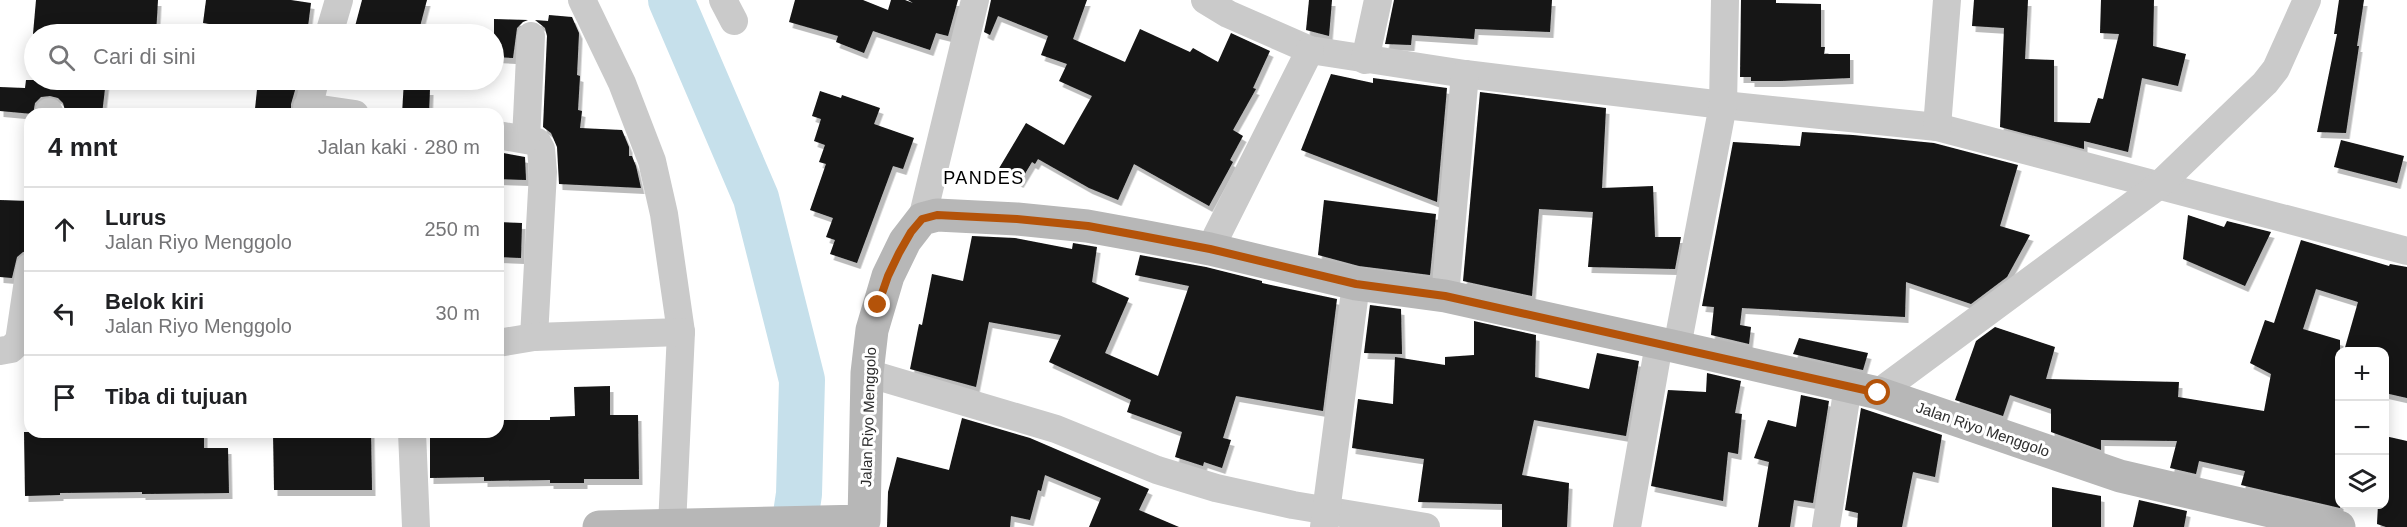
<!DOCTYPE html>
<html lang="id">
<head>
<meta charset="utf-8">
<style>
  body { margin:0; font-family:Arial,sans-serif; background:#f2f2f2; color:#202124 }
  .controls { position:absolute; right:18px; bottom:18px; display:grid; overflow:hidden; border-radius:12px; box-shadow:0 3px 15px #0003 }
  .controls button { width:54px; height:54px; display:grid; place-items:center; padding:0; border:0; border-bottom:2px solid #e0e0e0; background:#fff; color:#202124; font:30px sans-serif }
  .stop { position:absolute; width:18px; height:18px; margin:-14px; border:4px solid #b45309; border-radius:50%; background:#fff }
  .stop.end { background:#b45309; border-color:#fff; box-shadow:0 2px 6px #0008 }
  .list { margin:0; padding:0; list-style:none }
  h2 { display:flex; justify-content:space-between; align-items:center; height:78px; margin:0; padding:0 24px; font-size:26px }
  h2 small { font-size:20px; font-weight:400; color:#757577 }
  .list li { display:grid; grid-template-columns:39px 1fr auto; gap:18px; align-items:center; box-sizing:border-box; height:84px; padding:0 24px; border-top:2px solid #e0e0e0 }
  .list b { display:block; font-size:22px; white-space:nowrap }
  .list p { margin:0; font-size:20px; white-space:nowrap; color:#757577 }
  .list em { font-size:20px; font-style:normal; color:#757577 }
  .icon { flex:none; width:33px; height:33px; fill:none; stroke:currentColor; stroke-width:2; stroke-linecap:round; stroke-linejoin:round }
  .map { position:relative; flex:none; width:2407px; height:527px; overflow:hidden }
  .search { position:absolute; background:#fff; box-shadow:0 3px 15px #0003; left:24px; top:24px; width:480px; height:66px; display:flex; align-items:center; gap:15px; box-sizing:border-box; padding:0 21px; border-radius:33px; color:#757577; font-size:22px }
  .panel { position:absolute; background:#fff; box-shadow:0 3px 15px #0003; left:24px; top:108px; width:480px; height:330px; border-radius:18px }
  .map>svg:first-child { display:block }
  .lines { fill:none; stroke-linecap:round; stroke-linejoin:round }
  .river { stroke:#c6e0eb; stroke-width:46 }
  .building { fill:#141414; filter:url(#shadow) }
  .street { stroke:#cacaca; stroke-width:28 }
  .secondary { stroke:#b7b7b7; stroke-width:33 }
  .route { stroke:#b45309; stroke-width:8 }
  .labels { text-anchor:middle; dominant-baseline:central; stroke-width:6; stroke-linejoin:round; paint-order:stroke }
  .street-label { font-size:15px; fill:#2d2d2d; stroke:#fff }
  .quarter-label { font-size:18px; letter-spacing:1.5px; fill:#000; stroke:#fff }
</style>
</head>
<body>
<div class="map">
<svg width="2407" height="527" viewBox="0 0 2407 527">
  <defs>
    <filter id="shadow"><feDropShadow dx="3.5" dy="6" stdDeviation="0" flood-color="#0004"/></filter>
  </defs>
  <rect width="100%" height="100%" fill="#fff"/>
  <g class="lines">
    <path class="river" d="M 671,0 L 756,198 L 802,380 L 799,494 L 794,527"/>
  </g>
  <g class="building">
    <path d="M 36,0 L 158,0 L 156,34 L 33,34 Z"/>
    <path d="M 206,0 L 291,0 L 311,3 L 307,34 L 269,34 L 203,23 Z"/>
    <path d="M 362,0 L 427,0 L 418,34 L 353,34 Z"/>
    <path d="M 795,0 L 863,0 L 888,10 L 891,0 L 905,0 L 913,3 L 908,0 L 958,0 L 948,36 L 936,33 L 930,50 L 873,31 L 864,53 L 836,42 L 838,36 L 789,22 Z"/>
    <path d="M 991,0 L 1087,0 L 1073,39 L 1125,62 L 1140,29 L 1190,52 L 1193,48 L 1218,62 L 1231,33 L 1270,51 L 1253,88 L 1256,89 L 1233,130 L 1243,136 L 1230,160 L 1233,162 L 1209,206 L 1134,164 L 1118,200 L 1089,188 L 1038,159 L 1035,164 L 1032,162 L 1020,182 L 998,170 L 1026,123 L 1064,145 L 1092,96 L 1059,81 L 1067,64 L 1041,55 L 1048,36 L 998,16 L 990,35 L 984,32 Z"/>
    <path d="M 1309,0 L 1332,0 L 1329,36 L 1306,30 Z"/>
    <path d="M 1394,0 L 1552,0 L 1550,32 L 1475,29 L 1474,39 L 1412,35 L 1411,45 L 1385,44 Z"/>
    <path d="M 1741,0 L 1776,0 L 1776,3 L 1821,4 L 1821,47 L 1825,47 L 1824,54 L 1850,54 L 1850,78 L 1780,81 L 1751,81 L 1751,77 L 1740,77 Z"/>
    <path d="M 1974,0 L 2028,0 L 2025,59 L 2054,60 L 2054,122 L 2090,123 L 2098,98 L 2103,99 L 2119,34 L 2100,33 L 2101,0 L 2154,0 L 2153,46 L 2186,54 L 2178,86 L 2142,78 L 2128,152 L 2084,141 L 2084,149 L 2000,127 L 2004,28 L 1972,26 Z"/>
    <path d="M 2339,0 L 2364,0 L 2357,46 L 2359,46 L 2346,133 L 2317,132 L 2337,34 L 2334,34 Z"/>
    <path d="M 549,15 L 572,17 L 579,33 L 577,75 L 580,76 L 578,110 L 582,111 L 580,128 L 622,130 L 629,147 L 629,156 L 632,156 L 636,166 L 641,188 L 559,184 L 557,147 L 551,133 L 543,127 L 547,36 L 545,28 L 535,20 L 548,21 Z"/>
    <path d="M 494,19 L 528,20 L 523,22 L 517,28 L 513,58 L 494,57 Z"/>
    <path d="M 1331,74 L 1373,83 L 1373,78 L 1447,88 L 1437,202 L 1301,150 Z"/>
    <path d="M 26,80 L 106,80 L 102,114 L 66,114 L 63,103 L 58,98 L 50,96 L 41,97 L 35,103 L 33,114 L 0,111 L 0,87 L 25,88 Z"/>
    <path d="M 258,80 L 298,80 L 291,104 L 291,113 L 255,109 Z"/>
    <path d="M 404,80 L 426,80 L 425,89 L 430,89 L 429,114 L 402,114 Z"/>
    <path d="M 820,91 L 841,98 L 842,95 L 880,108 L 874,124 L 914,138 L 903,169 L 893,166 L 857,263 L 830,254 L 835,240 L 826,237 L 833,218 L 810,210 L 826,164 L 819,162 L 825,145 L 814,141 L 821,119 L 812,116 Z"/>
    <path d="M 1480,92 L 1606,108 L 1602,188 L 1653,186 L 1655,237 L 1681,237 L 1675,269 L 1588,267 L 1593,212 L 1539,209 L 1532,296 L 1463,281 Z"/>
    <path d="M 1802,132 L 1853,135 L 1934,143 L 2018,165 L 2000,226 L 2030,235 L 2007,277 L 1971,304 L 1906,282 L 1905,317 L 1742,308 L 1740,325 L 1751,327 L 1749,344 L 1711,335 L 1714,307 L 1702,306 L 1733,142 L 1800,146 Z"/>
    <path d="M 2341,140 L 2404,156 L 2397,183 L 2334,167 Z"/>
    <path d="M 498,152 L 525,157 L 526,180 L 498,179 Z"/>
    <path d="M 0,200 L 30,201 L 30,251 L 23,252 L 17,257 L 12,278 L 0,277 Z"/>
    <path d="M 1324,200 L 1436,214 L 1430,275 L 1359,266 L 1318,255 Z"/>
    <path d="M 2188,215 L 2224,227 L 2227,221 L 2271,232 L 2245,286 L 2183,259 Z"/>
    <path d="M 498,222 L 522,223 L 521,258 L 498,257 Z"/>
    <path d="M 972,236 L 1015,238 L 1072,249 L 1073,243 L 1097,247 L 1092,282 L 1129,298 L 1105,353 L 1158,376 L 1189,286 L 1135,275 L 1140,255 L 1206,267 L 1262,281 L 1262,283 L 1337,299 L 1323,411 L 1236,396 L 1223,438 L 1231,440 L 1222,468 L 1204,462 L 1203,466 L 1175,457 L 1182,432 L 1127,412 L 1131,400 L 1049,362 L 1061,335 L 989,322 L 976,387 L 910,369 L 919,324 L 922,325 L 932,274 L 963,281 Z"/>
    <path d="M 2301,240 L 2389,266 L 2390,264 L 2407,267 L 2407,398 L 2385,393 L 2385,351 L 2344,351 L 2358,302 L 2316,289 L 2303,329 L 2340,340 L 2340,508 L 2241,485 L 2245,471 L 2199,461 L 2196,474 L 2170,468 L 2177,441 L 2101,440 L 2101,450 L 2051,432 L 2051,409 L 2010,395 L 2003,416 L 1955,400 L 1976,341 L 1995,327 L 2055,347 L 2046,379 L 2179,382 L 2178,397 L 2264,411 L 2271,374 L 2250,363 L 2265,320 L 2274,323 Z"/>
    <path d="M 1370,305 L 1401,309 L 1402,354 L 1364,353 Z"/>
    <path d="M 1474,321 L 1536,335 L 1535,377 L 1589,389 L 1597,353 L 1639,361 L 1626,436 L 1534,420 L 1522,475 L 1569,483 L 1567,527 L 1502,527 L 1502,504 L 1418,502 L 1424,459 L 1352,448 L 1358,399 L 1393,404 L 1395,357 L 1445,365 L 1445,357 L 1474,355 Z"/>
    <path d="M 1799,338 L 1868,353 L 1863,370 L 1793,354 Z"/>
    <path d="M 1707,373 L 1741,381 L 1735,413 L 1742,414 L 1738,454 L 1728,452 L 1723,501 L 1651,486 L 1668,390 L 1706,392 Z"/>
    <path d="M 610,386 L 610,415 L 638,415 L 639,479 L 584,479 L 584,483 L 550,483 L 550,480 L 484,481 L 484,477 L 430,478 L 430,432 L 498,432 L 498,420 L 550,420 L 550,417 L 575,416 L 574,387 Z"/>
    <path d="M 1801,395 L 1829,401 L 1813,503 L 1794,500 L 1790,527 L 1758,527 L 1769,462 L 1754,458 L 1768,420 L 1796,427 Z"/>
    <path d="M 1861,408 L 1942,435 L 1935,477 L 1913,472 L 1902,527 L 1857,527 L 1858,513 L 1845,510 Z"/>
    <path d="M 962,418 L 1030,438 L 1149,489 L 1139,510 L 1179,527 L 1089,527 L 1101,498 L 1045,475 L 1041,491 L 1038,490 L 1030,520 L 1011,516 L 1010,527 L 887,527 L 888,492 L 897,457 L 949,470 Z"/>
    <path d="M 24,432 L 204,432 L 204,448 L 228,448 L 229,493 L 142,494 L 142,492 L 60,493 L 60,495 L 25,496 Z"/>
    <path d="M 273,432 L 371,432 L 372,490 L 274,490 Z"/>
    <path d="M 2385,436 L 2407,441 L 2407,527 L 2386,527 L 2377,524 L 2378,504 L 2385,504 Z"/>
    <path d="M 2052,487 L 2101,496 L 2101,527 L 2052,527 Z"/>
    <path d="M 2139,500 L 2187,511 L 2184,527 L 2133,527 Z"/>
  </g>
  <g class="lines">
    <g class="street">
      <path d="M 582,0 L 622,83 L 652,161 L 664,214 L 681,332 L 672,526"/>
      <path d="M 723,0 L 734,21"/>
      <path d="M 1205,0 L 1228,14 L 1310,50 L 1465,74 L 1723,105 L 1937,127 L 2407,251"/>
      <path d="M 329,34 L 339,0"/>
      <path d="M 1365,60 L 1378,0"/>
      <path d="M 307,107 L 355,114"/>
      <path d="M 49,114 L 49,112"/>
      <path d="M 307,114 L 315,80"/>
      <path d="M 1937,127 L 1947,0"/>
      <path d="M 498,135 L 537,142 L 541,149 L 543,172 L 534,337"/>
      <path d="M 526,139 L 531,36"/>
      <path d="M 922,219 L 975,0"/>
      <path d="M 1210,249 L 1310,50"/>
      <path d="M 1445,296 L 1465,74"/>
      <path d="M 498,343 L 534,337 L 681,332"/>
      <path d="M 1677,347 L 1723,105 L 1725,0"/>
      <path d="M 0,351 L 11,349 L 19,341 L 30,267"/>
      <path d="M 867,373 L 1056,429 L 1157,470 L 1216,488 L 1293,505 L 1426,527"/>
      <path d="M 1878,393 L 2158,186 L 2265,83 L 2276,69 L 2307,0"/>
      <path d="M 412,432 L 416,527"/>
      <path d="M 1324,527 L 1356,284"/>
      <path d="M 1627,527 L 1659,344"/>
      <path d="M 1826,527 L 1848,386"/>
    </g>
    <path class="secondary" d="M 599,527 L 864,521 L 867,373 L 872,330 L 888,276 L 905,241 L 922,219 L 937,215 L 1017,219 L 1087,226 L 1142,236 L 1210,249 L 1356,284 L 1445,296 L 1677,347 L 1878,393 L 2120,476 L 2339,527"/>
  </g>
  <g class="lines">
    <path class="route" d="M 878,305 L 888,276 L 899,253 L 911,232 L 922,219 L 937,215 L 1017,219 L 1088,226 L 1142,236 L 1210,249 L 1356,284 L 1445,296 L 1878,393"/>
  </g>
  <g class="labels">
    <g class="street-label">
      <text transform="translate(868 417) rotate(-88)">Jalan Riyo Menggolo</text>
      <text transform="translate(1983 429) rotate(19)">Jalan Riyo Menggolo</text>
    </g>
    <g class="quarter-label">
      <text x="984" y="178">PANDES</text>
    </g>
  </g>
</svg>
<div class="controls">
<button>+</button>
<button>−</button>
<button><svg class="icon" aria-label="layers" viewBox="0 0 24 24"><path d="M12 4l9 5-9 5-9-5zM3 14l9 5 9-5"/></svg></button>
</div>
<div class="stop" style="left:1878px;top:393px"></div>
<div class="stop end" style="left:878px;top:305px"></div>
<div class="search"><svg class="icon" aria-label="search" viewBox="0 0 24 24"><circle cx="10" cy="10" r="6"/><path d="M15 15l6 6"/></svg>Cari di sini</div>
<section class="panel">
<h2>4 mnt<small>Jalan kaki · 280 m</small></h2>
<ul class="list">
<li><svg class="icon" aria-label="ahead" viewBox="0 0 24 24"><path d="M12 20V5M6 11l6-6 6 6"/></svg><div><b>Lurus</b><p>Jalan Riyo Menggolo</p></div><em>250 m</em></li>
<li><svg class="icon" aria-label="left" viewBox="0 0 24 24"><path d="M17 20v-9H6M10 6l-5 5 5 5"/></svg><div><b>Belok kiri</b><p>Jalan Riyo Menggolo</p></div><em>30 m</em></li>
<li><svg class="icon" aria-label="arrive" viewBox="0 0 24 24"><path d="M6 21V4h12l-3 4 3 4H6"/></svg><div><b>Tiba di tujuan</b></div></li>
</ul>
</section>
</div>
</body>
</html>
